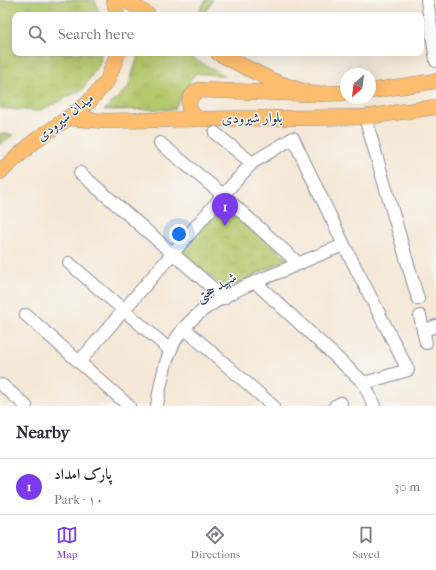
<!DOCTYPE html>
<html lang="en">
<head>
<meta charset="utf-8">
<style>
  body { margin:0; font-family:"IM FELL French Canon",Amiri,serif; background:#f7f7f7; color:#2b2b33 }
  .compass { position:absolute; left:340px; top:68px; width:36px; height:36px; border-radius:50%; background:#fff; box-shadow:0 4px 16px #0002; rotate:208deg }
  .you { position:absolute; left:179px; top:234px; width:14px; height:14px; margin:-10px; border:3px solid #fff; border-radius:50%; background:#1a73e8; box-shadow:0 0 0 6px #1a73e833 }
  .badge { display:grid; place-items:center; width:26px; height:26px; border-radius:50%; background:#7c3aed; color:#fff; font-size:13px; font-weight:700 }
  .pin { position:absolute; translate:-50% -33px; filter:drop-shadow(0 1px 2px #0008) }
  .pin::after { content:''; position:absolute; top:21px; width:14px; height:12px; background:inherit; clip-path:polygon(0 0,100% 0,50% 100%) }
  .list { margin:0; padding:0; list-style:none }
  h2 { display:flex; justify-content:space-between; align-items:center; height:52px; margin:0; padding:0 16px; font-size:17px }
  h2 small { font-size:13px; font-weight:400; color:#7c7c81 }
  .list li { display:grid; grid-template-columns:26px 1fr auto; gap:12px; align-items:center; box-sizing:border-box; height:56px; padding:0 16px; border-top:1px solid #e1e1e2 }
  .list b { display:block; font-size:15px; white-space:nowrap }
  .list p { margin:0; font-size:13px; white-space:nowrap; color:#7c7c81 }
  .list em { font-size:13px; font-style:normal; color:#7c7c81 }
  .icon { flex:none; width:22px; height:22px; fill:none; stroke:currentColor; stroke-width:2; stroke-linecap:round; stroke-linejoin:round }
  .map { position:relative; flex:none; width:436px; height:406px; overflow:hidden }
  .search { position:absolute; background:#fff; box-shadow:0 4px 16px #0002; left:12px; right:12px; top:12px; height:44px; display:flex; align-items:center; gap:10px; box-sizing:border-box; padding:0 14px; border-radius:8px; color:#7c7c81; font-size:15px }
  .sheet { height:108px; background:#fff }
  nav { display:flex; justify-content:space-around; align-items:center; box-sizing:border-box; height:56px; border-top:1px solid #e1e1e2; background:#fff; font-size:11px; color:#7c7c81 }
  nav a { display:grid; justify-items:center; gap:2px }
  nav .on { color:#7c3aed }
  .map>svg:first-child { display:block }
  .grass { fill:url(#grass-tufts); stroke:#687c65 }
  .park { fill:url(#park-crowns); stroke:#687c65 }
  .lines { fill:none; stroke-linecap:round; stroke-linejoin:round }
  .minor-casing { stroke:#888c9a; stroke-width:14 }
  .major-casing { stroke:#888c9a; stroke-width:16 }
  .minor { stroke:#fff; stroke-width:12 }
  .major { stroke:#fcbd6e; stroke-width:15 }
  .labels { text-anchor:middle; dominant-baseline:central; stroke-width:3; stroke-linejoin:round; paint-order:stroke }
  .street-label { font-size:14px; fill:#1b2f5e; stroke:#f6f6f2 }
</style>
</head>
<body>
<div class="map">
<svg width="436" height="406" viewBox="0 0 436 406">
  <defs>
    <pattern id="grass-tufts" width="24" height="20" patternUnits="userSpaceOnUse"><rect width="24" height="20" fill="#b4c86c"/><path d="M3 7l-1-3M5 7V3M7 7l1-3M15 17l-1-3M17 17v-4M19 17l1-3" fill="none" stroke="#9aac60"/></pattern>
    <pattern id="park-crowns" width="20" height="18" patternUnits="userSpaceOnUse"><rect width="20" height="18" fill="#b4c86c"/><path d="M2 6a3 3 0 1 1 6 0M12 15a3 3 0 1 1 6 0" fill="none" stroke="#9aac60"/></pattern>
  </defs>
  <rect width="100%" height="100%" fill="#f6f6f2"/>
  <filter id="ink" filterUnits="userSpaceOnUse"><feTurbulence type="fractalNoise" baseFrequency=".025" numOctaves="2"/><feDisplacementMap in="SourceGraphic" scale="8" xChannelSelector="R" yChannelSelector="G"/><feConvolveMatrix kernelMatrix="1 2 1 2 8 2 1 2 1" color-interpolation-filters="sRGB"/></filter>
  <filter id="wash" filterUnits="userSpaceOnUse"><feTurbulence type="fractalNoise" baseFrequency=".012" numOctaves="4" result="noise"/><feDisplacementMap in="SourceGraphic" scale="16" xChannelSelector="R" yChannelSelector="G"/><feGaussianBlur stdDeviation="0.9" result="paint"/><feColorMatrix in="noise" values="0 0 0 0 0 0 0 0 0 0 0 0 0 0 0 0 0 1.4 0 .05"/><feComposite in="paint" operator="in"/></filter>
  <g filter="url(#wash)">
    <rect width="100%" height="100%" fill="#f5e8d6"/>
    <g class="grass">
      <path d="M 0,0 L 95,0 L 100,15 L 15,15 L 15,53 L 101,53 L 100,63 L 83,89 L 58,102 L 38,111 L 0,108 Z"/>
      <path d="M 206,0 L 213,0 L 203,15 L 201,15 L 198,13 Z"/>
      <path d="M 139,53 L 183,53 L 225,76 L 195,73 L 174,109 L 104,110 L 128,88 Z"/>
      <path d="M 0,133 L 13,135 L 0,144 Z"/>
    </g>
    <path class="park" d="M 222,202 L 288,259 L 225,289 L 179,250 Z"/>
  </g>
  <g filter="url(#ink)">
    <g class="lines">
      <defs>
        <g id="minor">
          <path d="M 427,0 L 436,61"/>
          <path d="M 365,117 L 418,299"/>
          <path d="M 215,133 L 252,163"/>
          <path d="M 160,143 L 223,195 L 299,264"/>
          <path d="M 80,173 L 224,298"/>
          <path d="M 69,263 L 170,350"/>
          <path d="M 255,282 L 364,383 L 374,406"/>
          <path d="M 26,315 L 129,406"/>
          <path d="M 420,316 L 426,343"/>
          <path d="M 184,328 L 273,406"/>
          <path d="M 423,331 L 436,326"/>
          <path d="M 79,362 L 223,195 L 252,163 L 293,138 L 344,245 L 408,370 L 364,383"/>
          <path d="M 2,385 L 26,406"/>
          <path d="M 157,406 C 160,385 166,354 178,336 C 200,303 246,285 282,271 C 302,262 323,253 344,245"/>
          <path d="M 335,406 L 341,403"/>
        </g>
        <g id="major">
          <path d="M 114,0 L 117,15"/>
          <path d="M 126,0 L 148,15"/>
          <path d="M 218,53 L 271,80 L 311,94 L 346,93"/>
          <path d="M 370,91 L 436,81"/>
          <path d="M 68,118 L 105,121 L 199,119 L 365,117 L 436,107"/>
          <path d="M 199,119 C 185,112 186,97 199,90 L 311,94"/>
          <path d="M 0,172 L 36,140 L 68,118 L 87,104 L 107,81 L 118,53"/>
        </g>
      </defs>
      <use href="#minor" class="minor-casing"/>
      <use href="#major" class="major-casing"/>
      <use href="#minor" class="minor"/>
      <use href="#major" class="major"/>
    </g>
  </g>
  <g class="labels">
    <g class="street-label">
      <text transform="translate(65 117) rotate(-38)">میدان شیرودی</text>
      <text transform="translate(252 118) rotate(-1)">بلوار شیرودی</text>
      <text transform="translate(216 287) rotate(-31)">شهید حجتی</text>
    </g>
  </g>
</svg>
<svg class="compass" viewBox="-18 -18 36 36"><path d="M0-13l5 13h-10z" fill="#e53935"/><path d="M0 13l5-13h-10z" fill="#7c7c81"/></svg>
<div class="you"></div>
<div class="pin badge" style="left:225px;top:226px">1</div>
<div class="search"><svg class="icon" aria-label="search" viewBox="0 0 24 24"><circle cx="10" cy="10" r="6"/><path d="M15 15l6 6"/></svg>Search here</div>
</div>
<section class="sheet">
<h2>Nearby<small></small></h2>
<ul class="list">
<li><span class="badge">1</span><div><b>پارک امداد</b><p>Park · ۱۰</p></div><em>30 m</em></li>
</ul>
</section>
<nav>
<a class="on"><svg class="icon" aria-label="map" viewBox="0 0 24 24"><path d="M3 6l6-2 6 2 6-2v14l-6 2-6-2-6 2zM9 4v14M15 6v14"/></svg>Map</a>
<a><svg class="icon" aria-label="directions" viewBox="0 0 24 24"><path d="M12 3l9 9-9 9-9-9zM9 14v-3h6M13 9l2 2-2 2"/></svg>Directions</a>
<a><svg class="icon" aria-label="saved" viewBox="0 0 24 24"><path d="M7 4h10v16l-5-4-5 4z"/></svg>Saved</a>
</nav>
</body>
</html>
